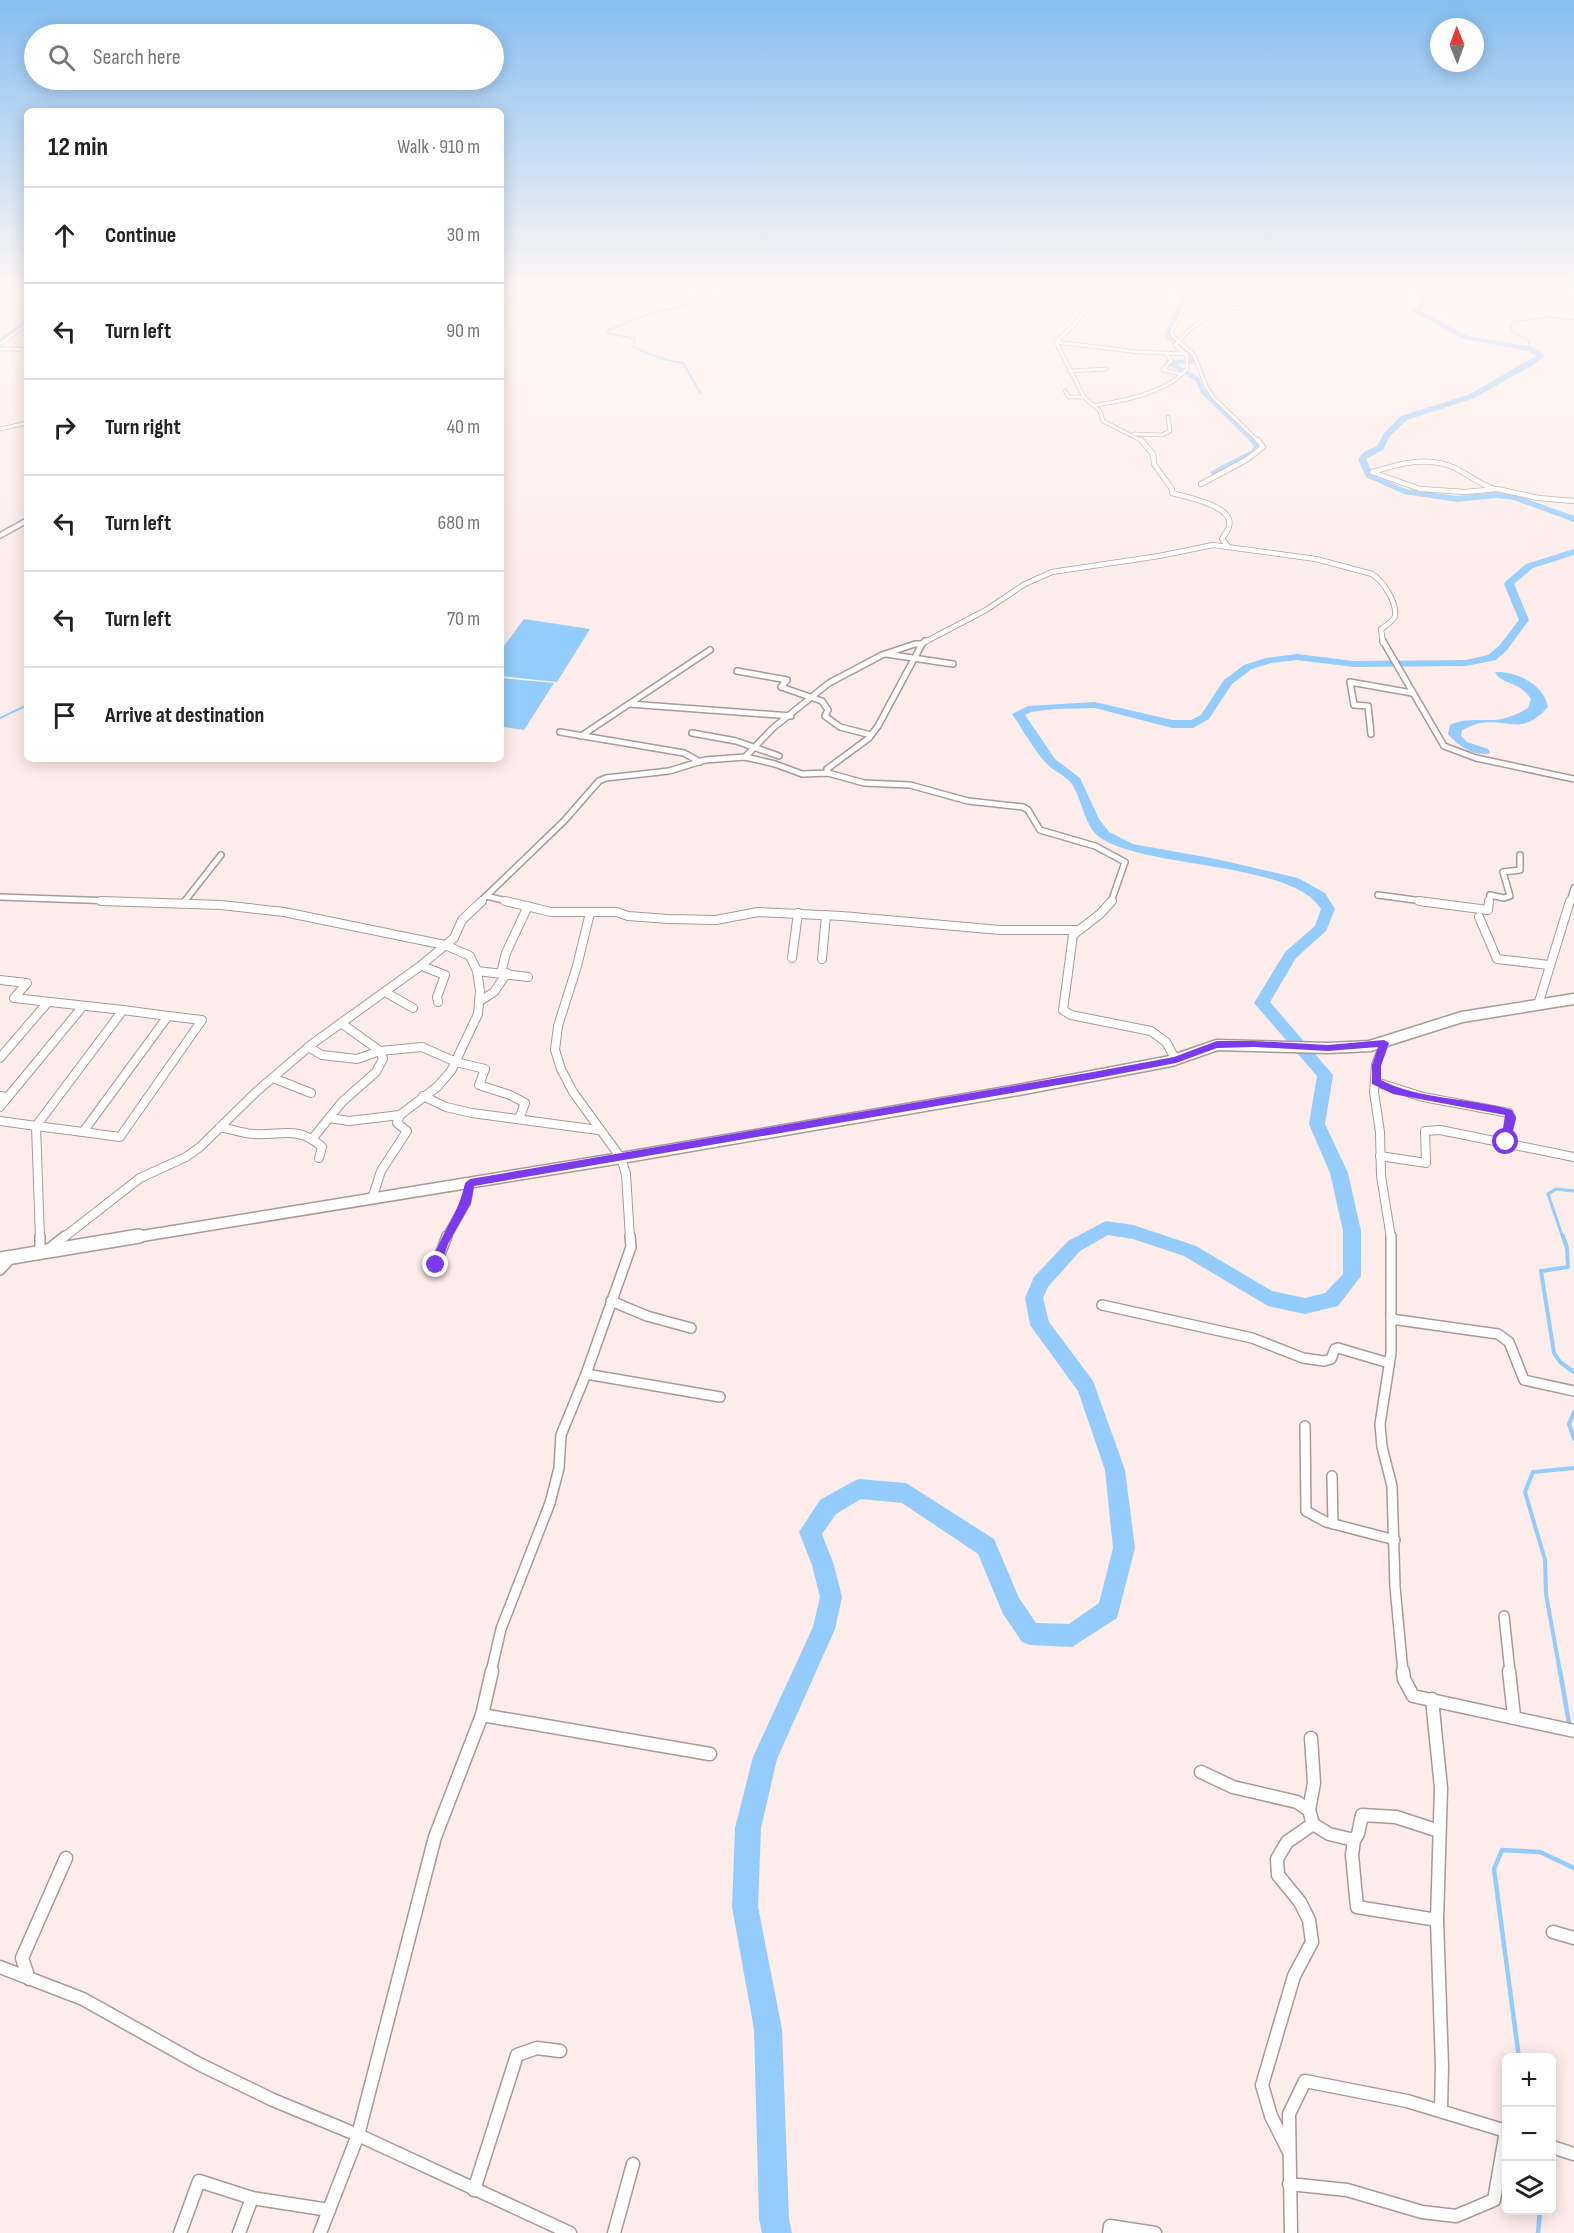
<!DOCTYPE html>
<html lang="en">
<head>
<meta charset="utf-8">
<style>
  body { margin:0; font-family:"Sofia Sans Condensed",sans-serif; background:#f2f2f2; color:#222 }
  .controls { position:absolute; right:18px; bottom:18px; display:grid; overflow:hidden; border-radius:9px; box-shadow:0 3px 15px #0003 }
  .controls button { width:54px; height:54px; display:grid; place-items:center; padding:0; border:0; border-bottom:2px solid #e0e0e0; background:#fff; color:#222; font:30px sans-serif }
  .compass { position:absolute; left:1430px; top:18px; width:54px; height:54px; border-radius:50%; background:#fff; box-shadow:0 3px 15px #0003; rotate:359deg }
  .stop { position:absolute; width:18px; height:18px; margin:-14px; border:4px solid #7c3aed; border-radius:50%; background:#fff }
  .stop.end { background:#7c3aed; border-color:#fff; box-shadow:0 2px 6px #0008 }
  .list { margin:0; padding:0; list-style:none }
  h2 { display:flex; justify-content:space-between; align-items:center; height:78px; margin:0; padding:0 24px; font-size:26px }
  h2 small { font-size:20px; font-weight:400; color:#767676 }
  .list li { display:grid; grid-template-columns:39px 1fr auto; gap:18px; align-items:center; box-sizing:border-box; height:96px; padding:0 24px; border-top:2px solid #e0e0e0 }
  .list b { display:block; font-size:22px; white-space:nowrap }
  .list em { font-size:20px; font-style:normal; color:#767676 }
  .icon { flex:none; width:33px; height:33px; fill:none; stroke:currentColor; stroke-width:2; stroke-linecap:round; stroke-linejoin:round }
  .map { position:relative; flex:none; width:1574px; height:2233px; overflow:hidden }
  .search { position:absolute; background:#fff; box-shadow:0 3px 15px #0003; left:24px; top:24px; width:480px; height:66px; display:flex; align-items:center; gap:15px; box-sizing:border-box; padding:0 21px; border-radius:33px; color:#767676; font-size:22px }
  .panel { position:absolute; background:#fff; box-shadow:0 3px 15px #0003; left:24px; top:108px; width:480px; height:654px; border-radius:9px }
  .map>svg:first-child { display:block }
  .water { fill:#94ccfd }
  .lines { fill:none; stroke-linecap:round; stroke-linejoin:round }
  .stream-far4 { stroke:#94ccfd; stroke-width:1.5 }
  .stream-far3 { stroke:#94ccfd; stroke-width:2 }
  .stream-far2 { stroke:#94ccfd; stroke-width:3 }
  .stream-far1 { stroke:#94ccfd; stroke-width:4 }
  .stream { stroke:#94ccfd; stroke-width:4.5 }
  .canal-far1 { stroke:#94ccfd; stroke-width:4.5 }
  .canal { stroke:#94ccfd; stroke-width:6 }
  .river { fill:#94ccfd; fill-rule:evenodd }
  .minor-far5-casing { stroke:#a99997; stroke-width:4.5 }
  .minor-far4-casing { stroke:#a99997; stroke-width:6 }
  .minor-far3-casing { stroke:#a99997; stroke-width:8 }
  .minor-far2-casing { stroke:#a99997; stroke-width:10 }
  .minor-far1-casing { stroke:#a99997; stroke-width:12 }
  .minor-casing { stroke:#a99997; stroke-width:15 }
  .secondary-far1-casing { stroke:#a99997; stroke-width:13 }
  .secondary-casing { stroke:#a99997; stroke-width:16 }
  .trunk-casing { stroke:#a99997; stroke-width:3 }
  .minor-far5 { stroke:#fff; stroke-width:3 }
  .minor-far4 { stroke:#fff; stroke-width:4.5 }
  .minor-far3 { stroke:#fff; stroke-width:5 }
  .minor-far2 { stroke:#fff; stroke-width:8 }
  .minor-far1 { stroke:#fff; stroke-width:9 }
  .minor { stroke:#fff; stroke-width:12 }
  .secondary-far1 { stroke:#fff; stroke-width:10 }
  .secondary { stroke:#fff; stroke-width:13 }
  .trunk { fill:#fff; fill-rule:evenodd }
  .route { fill:#7c3aed }
</style>
</head>
<body>
<div class="map">
<svg width="1574" height="2233" viewBox="0 0 1574 2233">
  <rect width="100%" height="100%" fill="#feedea"/>
  <g class="water">
    <path d="M 524,619 L 590,629 L 557,682 L 501,676 L 501,650 Z"/>
    <path d="M 1495,672 C 1516,671 1544,684 1548,707 C 1521,736 1511,719 1480,723 C 1474,724 1467,728 1462,730 L 1461,736 L 1467,742 L 1488,749 L 1490,753 C 1474,757 1458,746 1448,734 L 1450,725 C 1463,719 1473,720 1487,720 C 1502,721 1516,715 1528,708 L 1531,699 C 1519,680 1502,686 1495,672 Z"/>
    <path d="M 501,678 L 554,683 L 524,730 L 503,727 L 501,730 Z"/>
  </g>
  <g class="lines">
    <g class="stream-far4">
      <path d="M 1530,349 L 1528,340 L 1511,331 L 1510,327 L 1513,322 L 1548,317 L 1574,320"/>
      <path d="M 701,394 L 683,363 L 666,360 L 633,347 L 635,339 L 607,333 L 608,330 L 646,315 L 705,300 L 695,297 L 696,295 L 731,286"/>
    </g>
    <path class="stream-far3" d="M 0,718 L 27,705"/>
    <path class="stream-far2" d="M 1563,1238 L 1548,1194 L 1556,1189 L 1574,1191"/>
    <g class="stream-far1">
      <path d="M 1563,1236 L 1567,1248 L 1568,1267 L 1541,1271 L 1554,1353 L 1560,1362 L 1574,1372"/>
      <path d="M 1574,1412 L 1569,1424 L 1574,1439"/>
      <path d="M 1560,1672 L 1546,1594 L 1545,1560 L 1525,1492 L 1533,1472 L 1574,1468"/>
    </g>
    <g class="stream">
      <path d="M 1560,1671 L 1569,1723"/>
      <path d="M 1519,2058 L 1494,1869 L 1502,1850 L 1540,1852 L 1574,1868"/>
      <path d="M 1538,2233 L 1540,2210"/>
    </g>
    <g class="canal-far1">
      <path d="M 1182,286 L 1181,304 L 1166,334 C 1175,347 1185,346 1192,362 L 1168,362 L 1197,379 L 1203,392 L 1254,442"/>
      <path d="M 0,341 L 27,322"/>
    </g>
    <path class="canal" d="M 1214,473 L 1253,453 L 1258,446 L 1252,440"/>
    <g class="river">
      <path d="M 1444,286 L 1450,286 L 1447,290 L 1424,296 L 1426,305 L 1420,311 L 1468,336 L 1533,347 L 1545,356 L 1535,364 L 1474,398 L 1407,420 L 1390,436 L 1383,450 L 1366,459 L 1374,475 L 1406,489 L 1457,496 L 1496,492 L 1516,495 L 1574,516 L 1574,522 L 1514,500 L 1496,498 L 1457,502 L 1404,494 L 1366,477 L 1358,459 L 1364,452 L 1377,446 L 1384,433 L 1401,416 L 1468,395 L 1536,356 L 1528,351 L 1464,339 L 1413,312 L 1413,310 L 1420,304 L 1418,294 Z"/>
      <path d="M 1574,549 L 1574,555 L 1533,568 L 1514,584 L 1529,620 L 1507,650 L 1496,660 L 1466,666 L 1354,667 L 1297,660 L 1271,663 L 1252,669 L 1232,684 L 1209,719 L 1193,728 L 1172,728 L 1095,708 L 1054,709 L 1031,712 L 1025,715 L 1055,759 L 1080,778 L 1099,819 L 1109,832 L 1133,844 L 1216,859 L 1298,878 L 1325,893 L 1335,909 L 1326,931 L 1296,958 L 1270,1002 L 1333,1075 L 1325,1124 L 1348,1173 L 1361,1231 L 1361,1276 L 1338,1306 L 1305,1314 L 1268,1306 L 1184,1256 L 1133,1239 L 1108,1235 L 1080,1251 L 1048,1287 L 1043,1298 L 1049,1322 L 1093,1381 L 1125,1470 L 1135,1548 L 1117,1618 L 1072,1647 L 1030,1645 L 1022,1642 L 1003,1614 L 978,1554 L 902,1503 L 861,1499 L 836,1514 L 822,1534 L 834,1565 L 842,1597 L 835,1629 L 777,1759 L 761,1828 L 758,1907 L 782,2029 L 789,2219 L 792,2233 L 762,2233 L 759,2219 L 754,2029 L 732,1907 L 735,1828 L 753,1757 L 813,1627 L 820,1597 L 812,1565 L 799,1532 L 820,1500 L 852,1482 L 859,1479 L 906,1483 L 994,1539 L 1019,1598 L 1036,1623 L 1069,1624 L 1099,1603 L 1113,1548 L 1105,1470 L 1078,1391 L 1030,1325 L 1025,1298 L 1034,1277 L 1068,1241 L 1106,1221 L 1133,1225 L 1196,1246 L 1272,1291 L 1305,1298 L 1325,1293 L 1343,1274 L 1343,1231 L 1330,1173 L 1309,1124 L 1317,1076 L 1254,1003 L 1285,952 L 1315,926 L 1321,909 C 1292,862 1152,869 1102,839 C 1084,828 1083,800 1071,783 C 1065,775 1053,771 1046,763 C 1033,749 1023,730 1012,714 L 1028,706 L 1095,702 L 1172,720 L 1191,720 L 1201,715 L 1224,680 L 1244,665 L 1266,658 L 1297,654 L 1354,661 L 1466,660 L 1488,655 L 1499,646 L 1519,620 L 1504,584 L 1505,582 L 1526,564 Z"/>
    </g>
    <defs>
      <g id="minor-far5">
        <path d="M 1097,286 C 1090,310 1074,325 1056,342 L 1084,397 L 1100,411 L 1103,421 L 1144,442"/>
        <path d="M 1186,286 L 1186,305 L 1171,332 L 1173,336 L 1194,355 L 1206,386 L 1213,397 L 1259,442"/>
        <path d="M 501,310 L 530,286"/>
        <path d="M 1056,342 L 1138,352 L 1186,354"/>
        <path d="M 0,344 L 27,324"/>
        <path d="M 0,349 L 20,349 L 27,352"/>
        <path d="M 1167,354 L 1171,361 L 1163,370 L 1181,374"/>
        <path d="M 1069,371 L 1106,369"/>
        <path d="M 1065,391 L 1069,397 L 1084,397"/>
        <path d="M 1096,405 C 1124,401 1168,392 1187,369 L 1187,355 L 1175,345 C 1187,331 1198,321 1215,314 C 1238,304 1256,311 1271,286"/>
        <path d="M 0,429 L 27,423"/>
        <path d="M 1134,434 L 1162,435 L 1170,431 L 1168,417"/>
      </g>
      <g id="minor-far4">
        <path d="M 1141,440 L 1153,454 L 1154,464 L 1172,489 L 1172,493 C 1186,497 1235,506 1229,526 C 1228,531 1224,535 1222,539 L 1227,545"/>
        <path d="M 1372,472 L 1420,489 L 1465,492 L 1497,489 L 1538,498 L 1574,501"/>
        <path d="M 1372,472 C 1400,464 1427,455 1455,468 C 1467,474 1478,483 1492,488"/>
        <path d="M 1201,484 L 1246,460 L 1263,447 L 1258,440"/>
        <path d="M 923,643 L 986,610 L 1025,584 L 1052,572 L 1159,556 L 1213,545 L 1316,559 L 1372,574 C 1383,581 1397,602 1395,616 C 1394,621 1385,626 1381,629 L 1383,643"/>
      </g>
      <g id="minor-far3">
        <path d="M 1383,641 L 1444,746 L 1476,758 L 1574,779"/>
        <path d="M 886,654 L 953,664"/>
        <path d="M 737,671 L 787,680 L 781,687 L 822,701 L 828,710 L 825,716 L 840,727 L 871,735"/>
        <path d="M 629,704 L 791,716"/>
        <path d="M 560,732 L 684,753 L 700,762"/>
        <path d="M 692,733 L 736,741 L 779,756"/>
        <path d="M 1371,734 L 1368,706 L 1354,705 L 1350,682 L 1412,693"/>
        <path d="M 581,736 L 710,650"/>
        <path d="M 745,757 L 773,728 L 829,683 L 882,655 L 915,644 L 922,644 L 925,641"/>
        <path d="M 828,773 L 827,769 L 869,738 L 878,726 L 922,644"/>
        <path d="M 1378,895 L 1430,902"/>
        <path d="M 486,896 L 511,902"/>
        <path d="M 0,897 L 142,902"/>
        <path d="M 184,902 L 221,855"/>
        <path d="M 480,902 L 564,821 L 599,781 L 606,778 L 669,771 L 705,760 L 745,757 L 775,764 L 802,774 L 828,773 L 864,783 L 910,785 L 968,801 L 1023,807 L 1028,810 L 1040,830 L 1095,846 L 1125,862 L 1111,902"/>
        <path d="M 1489,902 L 1490,895 L 1504,898 L 1510,896 L 1503,872 L 1520,870 L 1520,855"/>
        <path d="M 1570,902 L 1574,888"/>
      </g>
      <g id="minor-far2">
        <path d="M 101,901 L 221,905 L 284,912 L 445,945 L 470,956 L 477,971 L 480,991 L 478,1014 L 451,1071 L 437,1087 L 400,1115 L 349,1121 L 330,1118"/>
        <path d="M 505,901 L 551,912 L 617,912 L 628,916 L 668,919 L 716,920 L 758,912 L 842,916 L 1000,930 L 1078,930"/>
        <path d="M 1112,901 L 1100,914 L 1073,935 L 1063,1010 L 1071,1015 L 1151,1031 L 1166,1042 L 1176,1060"/>
        <path d="M 1419,901 L 1488,910 L 1489,901"/>
        <path d="M 590,913 L 577,966 L 558,1026 L 555,1050 L 561,1069 L 573,1092 L 621,1158 L 626,1174 L 630,1238"/>
        <path d="M 1479,917 L 1497,959 L 1549,965"/>
        <path d="M 792,958 L 798,913"/>
        <path d="M 822,959 L 826,915"/>
        <path d="M 422,966 L 445,975 L 437,997 L 438,1002"/>
        <path d="M 477,971 L 528,977"/>
        <path d="M 501,973 L 506,953 L 528,906"/>
        <path d="M 0,980 L 27,983 L 14,998 L 123,1010"/>
        <path d="M 385,992 L 413,1008"/>
        <path d="M 480,1001 L 494,992 L 507,973"/>
        <path d="M 1538,1005 L 1570,901"/>
        <path d="M 123,1010 L 168,1016 L 83,1132 L 36,1126 Z"/>
        <path d="M 1384,1043 L 1376,1065 L 1374,1092 L 1380,1132 L 1381,1176 L 1391,1238"/>
        <path d="M 308,1047 L 322,1055 L 357,1059 L 380,1051 L 422,1047 L 456,1062 L 485,1069 L 479,1085 L 510,1095 L 525,1103 L 519,1119"/>
        <path d="M 0,1058 L 48,1002"/>
        <path d="M 273,1078 L 311,1093"/>
        <path d="M 1376,1082 L 1423,1097 L 1509,1113 L 1511,1118 L 1506,1142"/>
        <path d="M 0,1096 L 8,1097 L 83,1006"/>
        <path d="M 423,1096 L 446,1107 L 472,1113 L 598,1130"/>
        <path d="M 0,1107 L 8,1097"/>
        <path d="M 0,1121 L 36,1126 L 40,1238"/>
        <path d="M 220,1127 C 231,1129 242,1133 253,1134 C 282,1136 298,1125 322,1147 L 319,1158"/>
        <path d="M 83,1132 L 120,1137 L 202,1020 L 168,1016"/>
        <path d="M 313,1138 L 342,1102 L 376,1072 L 383,1059 L 380,1051 L 341,1023"/>
        <path d="M 1380,1156 L 1426,1163 L 1425,1131 L 1440,1130 L 1574,1157"/>
        <path d="M 372,1199 L 381,1171 L 407,1131 L 397,1123 L 400,1115"/>
        <path d="M 63,1238 L 140,1178 L 186,1157 L 200,1147 L 256,1092 L 312,1044 L 419,967 L 454,938 L 462,920 L 482,901"/>
        <path d="M 446,1238 L 466,1203 L 470,1183"/>
      </g>
      <g id="minor-far1">
        <path d="M 40,1236 L 40,1252"/>
        <path d="M 1391,1236 L 1391,1353 L 1380,1424 L 1382,1447 L 1392,1486 L 1395,1587 L 1403,1672"/>
        <path d="M 50,1248 L 65,1236"/>
        <path d="M 436,1265 L 447,1236"/>
        <path d="M 0,1270 L 11,1258"/>
        <path d="M 611,1301 L 647,1316 L 691,1328"/>
        <path d="M 1102,1305 L 1252,1338 L 1303,1358 L 1324,1361 L 1331,1359 L 1335,1349 L 1338,1348 L 1389,1363"/>
        <path d="M 1391,1319 L 1498,1334 L 1509,1342 L 1524,1380 L 1574,1391"/>
        <path d="M 586,1374 L 720,1397"/>
        <path d="M 1305,1426 L 1306,1511 L 1326,1522 L 1395,1540"/>
        <path d="M 1332,1476 L 1333,1524"/>
        <path d="M 1504,1616 L 1510,1672"/>
        <path d="M 491,1672 L 501,1629 L 550,1503 L 559,1468 L 561,1435 L 586,1374 L 631,1247 L 630,1236"/>
      </g>
      <g id="minor">
        <path d="M 1403,1671 L 1404,1679 L 1413,1696 L 1574,1731"/>
        <path d="M 1509,1671 L 1514,1716"/>
        <path d="M 1432,1699 L 1441,1788 L 1437,1920 L 1442,2066 L 1441,2109"/>
        <path d="M 482,1715 L 710,1754"/>
        <path d="M 1201,1772 L 1233,1787 L 1297,1802 L 1309,1810 L 1313,1824 L 1287,1842 L 1277,1859 L 1278,1875 L 1300,1902 L 1309,1920 L 1312,1942 L 1294,1976 L 1262,2085 L 1271,2116 L 1289,2152"/>
        <path d="M 1309,1810 L 1314,1783 L 1311,1738"/>
        <path d="M 1313,1824 L 1329,1834 L 1354,1840 L 1352,1855 L 1357,1907 L 1437,1920"/>
        <path d="M 1354,1840 L 1358,1834 L 1362,1815 L 1396,1817 L 1439,1831"/>
        <path d="M 1553,1932 L 1574,1938"/>
        <path d="M 0,1967 L 83,1999 L 199,2064 L 273,2100 L 358,2135 L 570,2233"/>
        <path d="M 29,1979 L 22,1958 L 66,1858"/>
        <path d="M 1552,2147 L 1574,2154"/>
        <path d="M 1289,2184 L 1347,2190 L 1422,2212 L 1456,2216 L 1494,2200 L 1506,2131"/>
        <path d="M 474,2190 L 517,2055 L 537,2048 L 560,2051"/>
        <path d="M 180,2233 L 199,2181 L 252,2198 L 329,2210"/>
        <path d="M 239,2233 L 252,2198"/>
        <path d="M 320,2233 L 358,2135 L 435,1837 L 482,1715 L 492,1671"/>
        <path d="M 614,2233 L 633,2164"/>
        <path d="M 1109,2233 L 1110,2226 L 1155,2233"/>
        <path d="M 1291,2233 L 1289,2114 L 1305,2081 L 1407,2101 L 1506,2131"/>
      </g>
      <path id="secondary-far1" d="M 130,1238 L 621,1158 L 1018,1090 L 1171,1061 L 1217,1045 L 1328,1048 L 1370,1046 L 1462,1017 L 1574,999"/>
      <path id="secondary" d="M 0,1259 L 139,1236"/>
      <path id="trunk" d="M 27,518 L 27,523 L 0,538 L 0,533 Z"/>
    </defs>
    <use href="#minor-far5" class="minor-far5-casing"/>
    <use href="#minor-far4" class="minor-far4-casing"/>
    <use href="#minor-far3" class="minor-far3-casing"/>
    <use href="#minor-far2" class="minor-far2-casing"/>
    <use href="#minor-far1" class="minor-far1-casing"/>
    <use href="#minor" class="minor-casing"/>
    <use href="#secondary-far1" class="secondary-far1-casing"/>
    <use href="#secondary" class="secondary-casing"/>
    <use href="#trunk" class="trunk-casing"/>
    <use href="#minor-far5" class="minor-far5"/>
    <use href="#minor-far4" class="minor-far4"/>
    <use href="#minor-far3" class="minor-far3"/>
    <use href="#minor-far2" class="minor-far2"/>
    <use href="#minor-far1" class="minor-far1"/>
    <use href="#minor" class="minor"/>
    <use href="#secondary-far1" class="secondary-far1"/>
    <use href="#secondary" class="secondary"/>
    <use href="#trunk" class="trunk"/>
  </g>
  <linearGradient id="sky" x2="0" y2="1"><stop stop-color="#86bef0"/><stop offset="0.48" stop-color="#fff7f6"/><stop offset="1" stop-color="#fff7f6" stop-opacity="0"/></linearGradient>
  <rect width="1574" height="598" fill="url(#sky)"/>
  <path class="route" d="M 1384,1040 L 1389,1043 L 1381,1065 L 1381,1080 C 1416,1099 1471,1098 1512,1110 L 1516,1118 L 1509,1145 L 1502,1145 L 1501,1142 L 1505,1115 L 1393,1094 L 1372,1084 L 1372,1065 L 1378,1047 L 1328,1051 L 1254,1047 L 1217,1048 L 1176,1063 L 1093,1079 L 474,1186 L 471,1203 L 448,1244 L 440,1268 L 436,1269 L 431,1265 C 440,1234 459,1214 465,1183 L 470,1179 L 1093,1072 L 1174,1057 L 1217,1041 L 1254,1041 L 1328,1045 Z"/>
</svg>
<div class="controls">
<button>+</button>
<button>−</button>
<button><svg class="icon" aria-label="layers" viewBox="0 0 24 24"><path d="M12 4l9 5-9 5-9-5zM3 14l9 5 9-5"/></svg></button>
</div>
<svg class="compass" viewBox="-18 -18 36 36"><path d="M0-13l5 13h-10z" fill="#e53935"/><path d="M0 13l5-13h-10z" fill="#767676"/></svg>
<div class="stop" style="left:1506px;top:1142px"></div>
<div class="stop end" style="left:436px;top:1265px"></div>
<div class="search"><svg class="icon" aria-label="search" viewBox="0 0 24 24"><circle cx="10" cy="10" r="6"/><path d="M15 15l6 6"/></svg>Search here</div>
<section class="panel">
<h2>12 min<small>Walk · 910 m</small></h2>
<ul class="list">
<li><svg class="icon" aria-label="ahead" viewBox="0 0 24 24"><path d="M12 20V5M6 11l6-6 6 6"/></svg><div><b>Continue</b></div><em>30 m</em></li>
<li><svg class="icon" aria-label="left" viewBox="0 0 24 24"><path d="M17 20v-9H6M10 6l-5 5 5 5"/></svg><div><b>Turn left</b></div><em>90 m</em></li>
<li><svg class="icon" aria-label="right" viewBox="0 0 24 24"><path d="M7 20v-9h11M14 6l5 5-5 5"/></svg><div><b>Turn right</b></div><em>40 m</em></li>
<li><svg class="icon" aria-label="left" viewBox="0 0 24 24"><path d="M17 20v-9H6M10 6l-5 5 5 5"/></svg><div><b>Turn left</b></div><em>680 m</em></li>
<li><svg class="icon" aria-label="left" viewBox="0 0 24 24"><path d="M17 20v-9H6M10 6l-5 5 5 5"/></svg><div><b>Turn left</b></div><em>70 m</em></li>
<li><svg class="icon" aria-label="arrive" viewBox="0 0 24 24"><path d="M6 21V4h12l-3 4 3 4H6"/></svg><div><b>Arrive at destination</b></div></li>
</ul>
</section>
</div>
</body>
</html>
